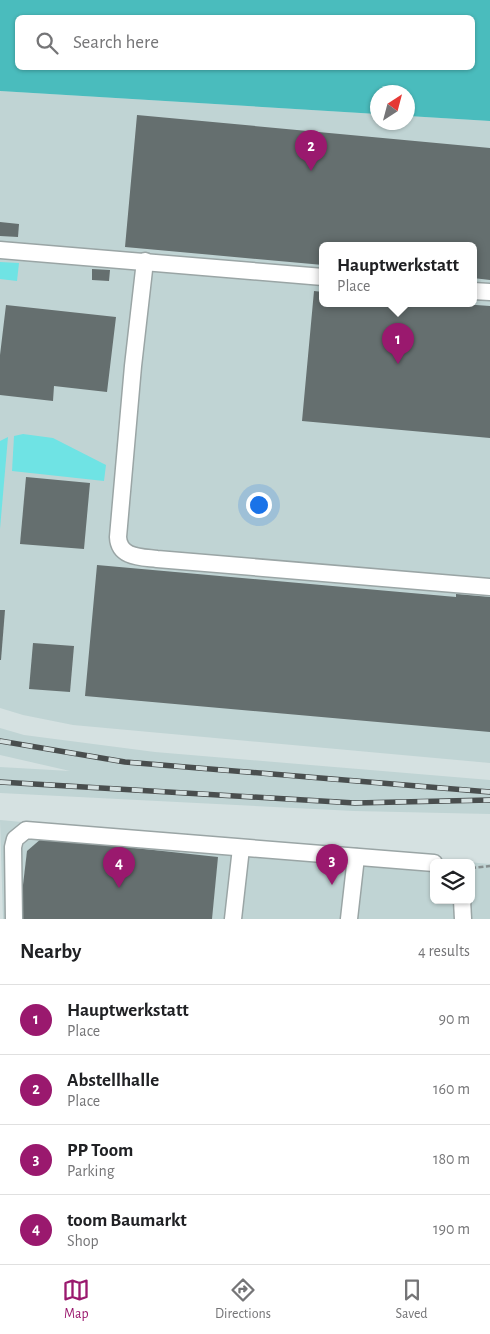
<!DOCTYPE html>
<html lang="en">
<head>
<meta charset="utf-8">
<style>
  body { margin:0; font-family:"Alegreya Sans",sans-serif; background:#f6f6f6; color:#202124 }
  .controls { position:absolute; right:15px; bottom:15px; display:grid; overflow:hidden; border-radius:8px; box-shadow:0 1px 4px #0004 }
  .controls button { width:45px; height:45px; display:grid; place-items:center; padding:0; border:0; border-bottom:1px solid #e0e0e0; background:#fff; color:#202124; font:25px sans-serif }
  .compass { position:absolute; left:370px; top:85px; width:45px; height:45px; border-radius:50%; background:#fff; box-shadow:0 1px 4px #0004; rotate:36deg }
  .you { position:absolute; left:258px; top:504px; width:18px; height:18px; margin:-12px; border:4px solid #fff; border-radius:50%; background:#1a73e8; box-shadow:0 0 0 8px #1a73e833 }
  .badge { display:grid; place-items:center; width:32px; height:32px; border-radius:50%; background:#9a196e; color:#fff; font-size:16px; font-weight:700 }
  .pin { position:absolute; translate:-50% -41px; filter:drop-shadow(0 1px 2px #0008) }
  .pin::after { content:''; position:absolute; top:26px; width:18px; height:15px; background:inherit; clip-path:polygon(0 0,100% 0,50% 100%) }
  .popup { position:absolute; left:319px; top:242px; width:158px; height:65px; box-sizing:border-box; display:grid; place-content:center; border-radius:8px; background:#fff; filter:drop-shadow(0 1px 4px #0005); font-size:16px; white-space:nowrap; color:#757577 }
  .popup b { font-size:19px; color:#202124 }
  .popup::after { content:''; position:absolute; left:50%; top:100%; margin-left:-10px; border:10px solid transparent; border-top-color:#fff }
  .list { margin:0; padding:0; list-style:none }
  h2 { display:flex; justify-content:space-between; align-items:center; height:65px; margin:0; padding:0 20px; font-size:21px }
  h2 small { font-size:16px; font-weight:400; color:#757577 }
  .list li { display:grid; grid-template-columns:32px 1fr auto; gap:15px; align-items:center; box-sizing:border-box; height:70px; padding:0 20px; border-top:1px solid #e0e0e0 }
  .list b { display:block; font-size:19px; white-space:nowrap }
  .list p { margin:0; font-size:16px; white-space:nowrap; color:#757577 }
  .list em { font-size:16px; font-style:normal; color:#757577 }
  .icon { flex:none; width:28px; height:28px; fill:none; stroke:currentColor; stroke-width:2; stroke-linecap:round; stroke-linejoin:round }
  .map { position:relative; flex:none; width:490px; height:919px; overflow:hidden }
  .search { position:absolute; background:#fff; box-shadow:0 1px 4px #0004; left:15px; right:15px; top:15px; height:55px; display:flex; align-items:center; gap:12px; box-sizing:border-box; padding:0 18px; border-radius:8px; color:#757577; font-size:19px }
  .sheet { height:345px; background:#fff }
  nav { display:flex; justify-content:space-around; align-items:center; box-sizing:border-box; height:70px; border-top:1px solid #e0e0e0; background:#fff; font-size:14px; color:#757577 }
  nav a { display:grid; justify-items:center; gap:2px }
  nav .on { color:#9a196e }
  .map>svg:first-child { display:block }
  .built { fill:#c0d4d4; fill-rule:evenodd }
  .green { fill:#6fe3e4 }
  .forest { fill:#4abcbd; fill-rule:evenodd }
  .building { fill:#656f6f }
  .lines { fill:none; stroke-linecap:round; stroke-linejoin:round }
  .minor-casing { stroke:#9aa5a5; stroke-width:19 }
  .path { stroke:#868e8e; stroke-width:2.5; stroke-dasharray:5 2.5; stroke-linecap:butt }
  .minor { stroke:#fff; stroke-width:16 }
  .rail-casing { stroke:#494e4e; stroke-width:5.5 }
  .rail { stroke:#d5e1e1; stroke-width:4; stroke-dasharray:11; stroke-linecap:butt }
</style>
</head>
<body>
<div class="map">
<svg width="490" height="919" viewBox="0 0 490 919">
  <rect width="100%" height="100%" fill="#d5e1e1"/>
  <g class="built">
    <path d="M 0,91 L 377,114 L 378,122 L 408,122 L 408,116 L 490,121 L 490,763 L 73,725 L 23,715 L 0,708 ZM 323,245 L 473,245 L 473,303 L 323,303 Z"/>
    <path d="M 0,728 L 24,735 L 155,752 L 490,780 L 490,814 L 354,811 L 0,793 L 0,767 L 70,771 L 0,755 Z"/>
    <path d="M 0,820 L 490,864 L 490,919 L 3,919 ZM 434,863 L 471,863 L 471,900 L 434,900 Z"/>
  </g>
  <g class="green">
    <path d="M 0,262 L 19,263 L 17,281 L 0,279 Z"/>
    <path d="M 23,434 L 53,438 L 106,465 L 104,481 L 12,471 L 14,436 Z"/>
    <path d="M 8,437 L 0,529 L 0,441 Z"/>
  </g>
  <path class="forest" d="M 0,0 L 490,0 L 490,121 L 408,116 L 408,92 L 378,92 L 377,114 L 0,91 ZM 18,18 L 472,18 L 472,68 L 18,68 Z"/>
  <g class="building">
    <path d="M 137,115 L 490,148 L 490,280 L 473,278 L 473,245 L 323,245 L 323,265 L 125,247 Z"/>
    <path d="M 0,222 L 19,224 L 18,237 L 0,236 Z"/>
    <path d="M 92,269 L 110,270 L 109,281 L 92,280 Z"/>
    <path d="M 314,291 L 323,292 L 323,303 L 448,303 L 490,306 L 490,438 L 302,421 Z"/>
    <path d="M 6,305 L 116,317 L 107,392 L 54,386 L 53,401 L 0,395 L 0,355 Z"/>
    <path d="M 26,477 L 90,483 L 84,549 L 20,544 Z"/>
    <path d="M 97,565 L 456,597 L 456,594 L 490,597 L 490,732 L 85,696 Z"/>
    <path d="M 0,610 L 5,610 L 1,660 L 0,660 Z"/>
    <path d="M 33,643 L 74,646 L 70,692 L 29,689 Z"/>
    <path d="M 42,838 L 218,857 L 212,919 L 19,919 L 27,851 Z"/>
  </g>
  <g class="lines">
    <defs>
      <g id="minor">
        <path d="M 0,250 L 323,277"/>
        <path d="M 145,261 L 133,366 L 118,537 C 119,558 141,557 157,559 L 490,587"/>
        <path d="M 473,291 L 490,292"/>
        <path d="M 462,900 L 463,919"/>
        <path d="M 14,919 L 13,847 L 15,839 L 26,830 L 434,863"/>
        <path d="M 233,919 L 241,848"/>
        <path d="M 349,919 L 356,857"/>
      </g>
    </defs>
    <use href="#minor" class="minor-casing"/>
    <path class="path" d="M 471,868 L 490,866"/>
    <use href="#minor" class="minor"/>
    <defs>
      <g id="rail">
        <path d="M 0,741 L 125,762 L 490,792"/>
        <path d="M 0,782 L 355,803 L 490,800"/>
      </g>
    </defs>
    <use href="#rail" class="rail-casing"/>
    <use href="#rail" class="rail"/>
  </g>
</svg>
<div class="controls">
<button><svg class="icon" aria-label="layers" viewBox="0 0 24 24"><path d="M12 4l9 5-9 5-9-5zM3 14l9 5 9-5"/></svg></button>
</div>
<svg class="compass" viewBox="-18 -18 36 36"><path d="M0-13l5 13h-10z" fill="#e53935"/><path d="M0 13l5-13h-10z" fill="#757577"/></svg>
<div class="you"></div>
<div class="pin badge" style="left:398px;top:364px">1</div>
<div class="popup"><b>Hauptwerkstatt</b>Place</div>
<div class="pin badge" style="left:311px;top:171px">2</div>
<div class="pin badge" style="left:332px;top:885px">3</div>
<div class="pin badge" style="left:119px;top:888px">4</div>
<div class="search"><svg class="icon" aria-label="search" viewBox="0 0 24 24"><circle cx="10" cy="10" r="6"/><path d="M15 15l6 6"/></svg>Search here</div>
</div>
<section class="sheet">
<h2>Nearby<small>4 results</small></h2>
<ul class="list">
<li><span class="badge">1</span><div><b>Hauptwerkstatt</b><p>Place</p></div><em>90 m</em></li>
<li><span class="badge">2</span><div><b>Abstellhalle</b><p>Place</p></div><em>160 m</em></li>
<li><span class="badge">3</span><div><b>PP Toom</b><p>Parking</p></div><em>180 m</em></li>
<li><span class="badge">4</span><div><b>toom Baumarkt</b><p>Shop</p></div><em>190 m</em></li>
</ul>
</section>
<nav>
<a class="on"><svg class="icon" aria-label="map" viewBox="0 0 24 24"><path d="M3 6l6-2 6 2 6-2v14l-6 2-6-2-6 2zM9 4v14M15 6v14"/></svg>Map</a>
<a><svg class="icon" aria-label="directions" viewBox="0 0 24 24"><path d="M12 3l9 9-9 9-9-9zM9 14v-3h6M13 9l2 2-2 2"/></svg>Directions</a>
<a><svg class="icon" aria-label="saved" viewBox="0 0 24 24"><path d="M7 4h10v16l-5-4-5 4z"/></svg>Saved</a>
</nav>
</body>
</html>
